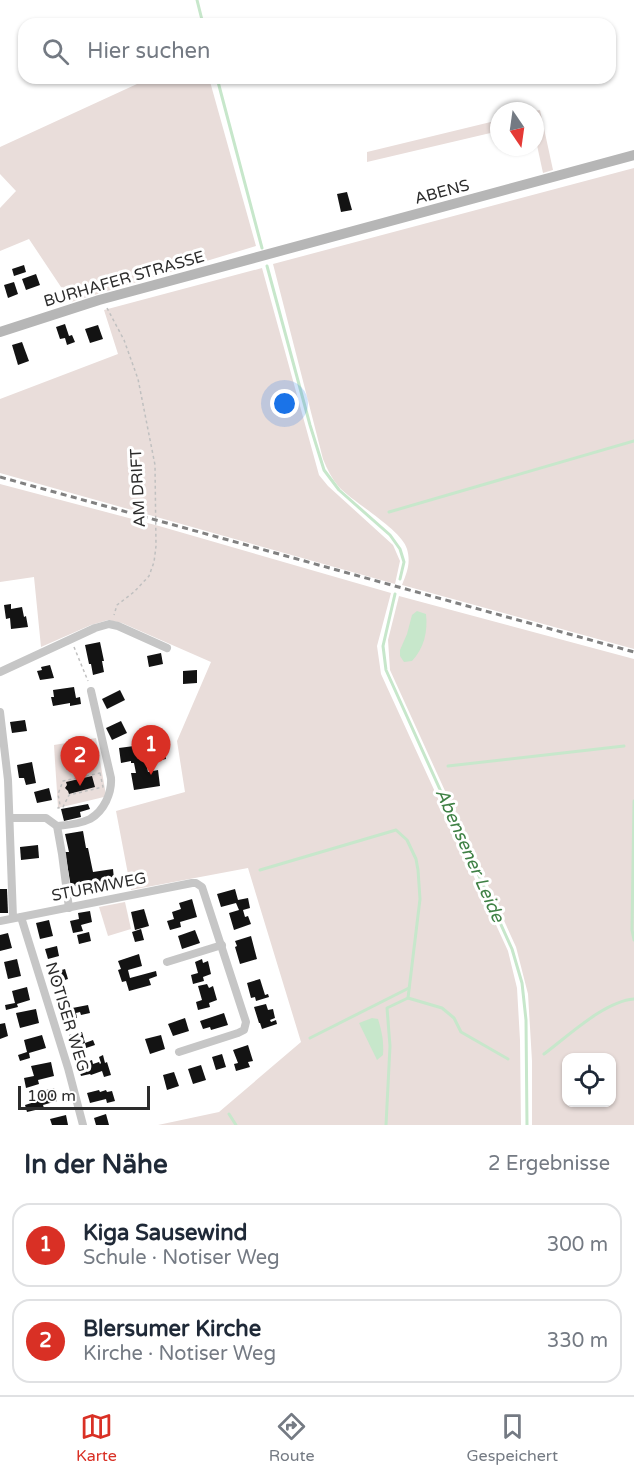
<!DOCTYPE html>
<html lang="de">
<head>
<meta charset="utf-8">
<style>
  body { margin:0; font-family:"Varela Round",sans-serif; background:#f2f2f3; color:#1f2937 }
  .controls { position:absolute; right:18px; bottom:18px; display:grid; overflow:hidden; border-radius:12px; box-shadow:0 2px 4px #0004 }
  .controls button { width:54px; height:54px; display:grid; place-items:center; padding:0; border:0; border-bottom:2px solid #e0e1e3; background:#fff; color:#1f2937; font:30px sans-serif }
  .compass { position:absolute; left:490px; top:102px; width:54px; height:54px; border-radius:50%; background:#fff; box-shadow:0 2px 4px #0004; rotate:167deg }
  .scale { position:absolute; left:18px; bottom:15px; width:132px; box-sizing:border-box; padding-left:6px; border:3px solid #2c2c2c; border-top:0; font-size:16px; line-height:21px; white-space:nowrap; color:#2c2c2c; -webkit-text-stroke:4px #fff; paint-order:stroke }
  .you { position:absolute; left:285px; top:404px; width:21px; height:21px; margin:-15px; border:4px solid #fff; border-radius:50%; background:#1a73e8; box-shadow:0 0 0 9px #1a73e833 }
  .badge { display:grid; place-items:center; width:39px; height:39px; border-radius:50%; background:#d93025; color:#fff; font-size:20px; font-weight:700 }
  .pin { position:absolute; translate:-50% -50px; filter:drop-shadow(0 2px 3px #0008) }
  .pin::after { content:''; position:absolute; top:32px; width:21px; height:18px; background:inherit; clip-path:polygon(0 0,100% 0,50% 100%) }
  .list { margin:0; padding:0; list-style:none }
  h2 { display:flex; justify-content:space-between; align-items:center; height:78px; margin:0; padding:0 24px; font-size:26px }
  h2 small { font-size:20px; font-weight:400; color:#747a83 }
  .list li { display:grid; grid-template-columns:39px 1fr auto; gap:18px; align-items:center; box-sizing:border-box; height:84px; margin:0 12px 12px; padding:0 12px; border:2px solid #e0e1e3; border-radius:18px }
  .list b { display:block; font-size:22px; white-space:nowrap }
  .list p { margin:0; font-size:20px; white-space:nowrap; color:#747a83 }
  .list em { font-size:20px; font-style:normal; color:#747a83 }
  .icon { flex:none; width:33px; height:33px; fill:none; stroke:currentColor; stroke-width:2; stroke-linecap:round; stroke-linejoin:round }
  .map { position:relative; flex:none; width:634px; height:1125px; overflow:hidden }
  .search { position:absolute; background:#fff; box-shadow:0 2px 4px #0004; left:18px; right:18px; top:18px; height:66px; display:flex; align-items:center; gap:15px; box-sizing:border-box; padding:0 21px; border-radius:18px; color:#747a83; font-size:22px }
  .sheet { height:270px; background:#fff }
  nav { display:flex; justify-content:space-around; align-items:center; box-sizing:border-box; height:84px; border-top:2px solid #e0e1e3; background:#fff; font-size:16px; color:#747a83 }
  nav a { display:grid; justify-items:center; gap:3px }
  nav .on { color:#d93025 }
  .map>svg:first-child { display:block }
  .green { fill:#e9ddda; fill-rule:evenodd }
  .water { fill:#c7e7cb }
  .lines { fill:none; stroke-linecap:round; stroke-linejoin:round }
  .stream { stroke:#c7e7cb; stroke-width:3 }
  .building { fill:#131313 }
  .path { stroke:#c0c0c0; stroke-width:1.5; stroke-dasharray:3 3; stroke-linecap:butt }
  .minor { stroke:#c6c6c6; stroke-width:8 }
  .secondary { stroke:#b6b6b6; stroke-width:10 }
  .rail { stroke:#818181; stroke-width:3; stroke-dasharray:6 4.5; stroke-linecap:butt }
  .labels { text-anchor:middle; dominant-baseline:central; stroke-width:6; stroke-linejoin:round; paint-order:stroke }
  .street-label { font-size:16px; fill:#2c2c2c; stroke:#fff }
  .water-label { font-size:18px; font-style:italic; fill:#3f8145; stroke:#fff }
</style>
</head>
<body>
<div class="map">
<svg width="634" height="1125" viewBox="0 0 634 1125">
  <rect width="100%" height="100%" fill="#fff"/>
  <g class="green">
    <path d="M 150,78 L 209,78 L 256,246 L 71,302 L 29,239 L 0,251 L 0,208 L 16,191 L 0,174 L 0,147 Z"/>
    <path d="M 540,110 L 553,170 L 543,173 L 535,136 L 534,111 Z"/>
    <path d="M 499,120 L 499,131 L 367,162 L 367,152 Z"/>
    <path d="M 634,168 L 634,649 L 402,585 C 407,572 411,563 407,549 C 402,530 354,503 339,487 C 332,479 327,469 323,459 L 273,264 Z"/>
    <path d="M 262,268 L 319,475 L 328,486 L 393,545 L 400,561 L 395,584 L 0,473 L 0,399 L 118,354 L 104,310 Z"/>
    <path d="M 0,484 L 159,526 L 391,593 L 377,646 L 381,674 L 508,951 L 517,988 L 520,1040 L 521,1125 L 158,1125 L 219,1112 L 301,1042 L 248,868 L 131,890 L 116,811 L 185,792 L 177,741 L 211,662 L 122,623 L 108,620 L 91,625 L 41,647 L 34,577 L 0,582 Z"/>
    <path d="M 399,596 L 634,659 L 634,1125 L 532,1125 L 532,1061 L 528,994 L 516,947 L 390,670 L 388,640 ZM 566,1058 L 612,1058 L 612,1102 L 566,1102 Z"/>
    <path d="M 96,738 L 106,795 L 104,797 L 58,808 L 54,745 Z"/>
    <path d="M 125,902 L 131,929 L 108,936 L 99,907 Z"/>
  </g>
  <g class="water">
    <path d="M 417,611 L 426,614 C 428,632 424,648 412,661 L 404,662 L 400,656 L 400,650 L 407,634 L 412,615 Z"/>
    <path d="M 372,1018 L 378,1019 C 382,1032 384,1042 383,1055 L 377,1060 L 359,1023 Z"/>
  </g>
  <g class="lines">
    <g class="stream">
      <path d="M 197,0 L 203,24"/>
      <path d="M 217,78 L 262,248"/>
      <path d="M 267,266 L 310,425 L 324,470 L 339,490 L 390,535 L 400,549 L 404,562 L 400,579"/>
      <path d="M 389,512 L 634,441"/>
      <path d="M 395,594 L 383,646 L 386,670 L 512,949 L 522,983 L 526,1020 L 527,1125"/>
      <path d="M 448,766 L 624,746"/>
      <path d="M 634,801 L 632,930 L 634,940"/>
      <path d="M 260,870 L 396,830 L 407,840 L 416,859 L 418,870 L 420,899 L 408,998"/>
      <path d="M 310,1038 L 409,988"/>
      <path d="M 544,1054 C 568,1036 605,1001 634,999"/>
      <path d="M 229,1114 L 236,1125"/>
      <path d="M 386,1125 L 390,1046 L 387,1008 L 408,998 L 442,1008 L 454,1018 L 461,1032 L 508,1059"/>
    </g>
  </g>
  <g class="building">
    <path d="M 347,192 L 352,210 L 341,212 L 337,194 Z"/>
    <path d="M 24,265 L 26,272 L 14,276 L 12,269 Z"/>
    <path d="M 36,274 L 40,285 L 26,290 L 22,279 Z"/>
    <path d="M 14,282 L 18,294 L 8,298 L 4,285 Z"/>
    <path d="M 65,324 L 69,336 L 72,335 L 75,342 L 67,345 L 65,338 L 60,339 L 56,327 Z"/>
    <path d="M 98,325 L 103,339 L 90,343 L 85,329 Z"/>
    <path d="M 22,342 L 29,361 L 18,365 L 12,345 Z"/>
    <path d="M 11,604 L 11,609 L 22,607 L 24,617 L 26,616 L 28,627 L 11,629 L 10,618 L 6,619 L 4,605 Z"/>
    <path d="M 100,642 L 104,661 L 102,661 L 104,672 L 93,675 L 91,664 L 89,664 L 85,645 Z"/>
    <path d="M 161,653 L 163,664 L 149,667 L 147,656 Z"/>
    <path d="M 50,665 L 54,678 L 40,680 L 37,671 L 42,670 L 41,667 Z"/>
    <path d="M 197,670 L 197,683 L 183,684 L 183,671 Z"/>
    <path d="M 74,687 L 76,698 L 80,697 L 81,704 L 70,706 L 70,703 L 53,706 L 51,697 L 54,697 L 53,690 Z"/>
    <path d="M 120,690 L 125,700 L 107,709 L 102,699 Z"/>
    <path d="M 25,720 L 27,731 L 12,733 L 10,722 Z"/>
    <path d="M 121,721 L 127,733 L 112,740 L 106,728 Z"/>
    <path d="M 150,742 L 150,746 L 163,744 L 166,759 L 146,763 L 148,772 L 158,770 L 160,786 L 134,790 L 131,773 L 136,773 L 134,763 L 131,763 L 131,761 L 121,763 L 119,748 L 134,746 L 135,753 L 140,752 L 139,744 Z"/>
    <path d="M 32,762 L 36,783 L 26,785 L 24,778 L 19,778 L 17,765 Z"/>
    <path d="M 92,776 L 95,787 L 69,794 L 68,791 L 65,788 L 67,785 L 66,782 Z"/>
    <path d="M 49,788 L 52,800 L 37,803 L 34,792 Z"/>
    <path d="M 88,804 L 90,809 L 80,812 L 81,817 L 64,821 L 61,809 Z"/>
    <path d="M 83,831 L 86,848 L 88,848 L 93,872 L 113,869 L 114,879 L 71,887 L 65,852 L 69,852 L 65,834 Z"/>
    <path d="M 38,845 L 39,858 L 21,860 L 20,847 Z"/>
    <path d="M 0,889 L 7,889 L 8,913 L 0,913 Z"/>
    <path d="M 235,889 L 238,900 L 248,898 L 250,908 L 243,910 L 245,917 L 248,916 L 251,924 L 234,930 L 229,913 L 239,910 L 236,903 L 221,907 L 217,894 Z"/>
    <path d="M 192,899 L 197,917 L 180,922 L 181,927 L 170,930 L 167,921 L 174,919 L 172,912 L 181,909 L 179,903 Z"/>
    <path d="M 144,909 L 149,926 L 135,930 L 131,912 Z"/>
    <path d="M 90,911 L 92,922 L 81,925 L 83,931 L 73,933 L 70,921 L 79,919 L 78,913 Z"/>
    <path d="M 49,920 L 53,936 L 40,939 L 36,923 Z"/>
    <path d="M 141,929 L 144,940 L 135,942 L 132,932 Z"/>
    <path d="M 195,930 L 200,943 L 182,949 L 178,936 Z"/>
    <path d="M 89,932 L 91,941 L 79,944 L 77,935 Z"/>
    <path d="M 8,933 L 12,948 L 0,951 L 0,935 Z"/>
    <path d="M 251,936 L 257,959 L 240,964 L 235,947 L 237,946 L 235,941 Z"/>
    <path d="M 57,946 L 59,956 L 48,959 L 45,949 Z"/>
    <path d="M 139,954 L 142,966 L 128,970 L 130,978 L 156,971 L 157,976 L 149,979 L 151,985 L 129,991 L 126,981 L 122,982 L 118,970 L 121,969 L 118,961 Z"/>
    <path d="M 17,959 L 21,976 L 8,979 L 4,962 Z"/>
    <path d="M 202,959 L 203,963 L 208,961 L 211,974 L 203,977 L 204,981 L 193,984 L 191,975 L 198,973 L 195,962 Z"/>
    <path d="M 65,969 L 68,979 L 54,983 L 51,973 Z"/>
    <path d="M 260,979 L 265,995 L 268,994 L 269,997 L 256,1001 L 255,997 L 251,998 L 247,983 Z"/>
    <path d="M 207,984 L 209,988 L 213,986 L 217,1000 L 209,1003 L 210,1007 L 198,1010 L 196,1002 L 202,1000 L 198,986 Z"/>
    <path d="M 27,987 L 30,1000 L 17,1004 L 18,1007 L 6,1010 L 5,1005 L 15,1003 L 12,991 Z"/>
    <path d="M 266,1004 L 268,1010 L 273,1009 L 275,1018 L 270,1020 L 271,1022 L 276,1020 L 277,1024 L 262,1029 L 260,1023 L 259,1023 L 254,1007 Z"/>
    <path d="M 88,1005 L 90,1013 L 81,1015 L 80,1012 L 76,1013 L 77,1018 L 65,1021 L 62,1010 Z"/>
    <path d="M 36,1009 L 39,1023 L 20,1028 L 16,1013 Z"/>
    <path d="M 224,1013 L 228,1025 L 211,1030 L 210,1027 L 203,1029 L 200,1021 Z"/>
    <path d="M 185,1018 L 189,1031 L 173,1036 L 168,1024 Z"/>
    <path d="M 5,1023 L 8,1036 L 0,1039 L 0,1024 Z"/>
    <path d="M 82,1032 L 85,1043 L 93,1040 L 95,1045 L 86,1048 L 85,1043 L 73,1047 L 69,1035 Z"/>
    <path d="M 42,1035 L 46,1048 L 29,1053 L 30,1058 L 20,1061 L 18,1055 L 27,1052 L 24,1040 Z"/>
    <path d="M 161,1035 L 165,1049 L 150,1054 L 145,1039 Z"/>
    <path d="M 248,1045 L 253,1061 L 248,1062 L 250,1067 L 236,1071 L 234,1064 L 238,1063 L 233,1050 Z"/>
    <path d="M 222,1054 L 226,1067 L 216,1070 L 212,1057 Z"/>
    <path d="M 103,1055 L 105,1063 L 107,1062 L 111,1075 L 104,1077 L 102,1071 L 91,1075 L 90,1074 L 81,1076 L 78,1066 L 87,1063 L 87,1062 L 92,1060 L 93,1064 L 99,1062 L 100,1064 L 101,1063 L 99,1057 Z"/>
    <path d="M 51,1062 L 54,1076 L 38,1080 L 39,1084 L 26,1088 L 24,1078 L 34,1076 L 31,1066 Z"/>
    <path d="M 201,1065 L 206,1080 L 193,1084 L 188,1069 Z"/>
    <path d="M 174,1072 L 179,1086 L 167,1090 L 163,1075 Z"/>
    <path d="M 54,1088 L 57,1101 L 43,1105 L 44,1108 L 27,1112 L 25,1105 L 41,1100 L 39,1092 Z"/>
    <path d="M 99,1090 L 100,1092 L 106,1090 L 107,1092 L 112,1091 L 115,1101 L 107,1103 L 106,1099 L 90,1103 L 87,1093 Z"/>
    <path d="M 106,1114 L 109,1125 L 96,1125 L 94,1118 Z"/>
    <path d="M 66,1115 L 68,1125 L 52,1125 L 50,1119 Z"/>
  </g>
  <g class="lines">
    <g class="path">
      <path d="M 107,308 L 124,340 L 138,379 L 155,465 L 156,546 L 154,562 L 149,576 L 134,592 L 117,605 L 114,615"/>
      <path d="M 74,647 L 88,681"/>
      <path d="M 100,773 L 103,787 L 69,795 L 63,807 L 58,808 L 60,805 L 58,794 L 63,781 Z"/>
    </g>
    <g class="minor">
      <path d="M 0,672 L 95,628 L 109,624 L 118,626 L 167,648"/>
      <path d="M 0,712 L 8,780 L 13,918"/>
      <path d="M 10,818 L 46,818 L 57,826 L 62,854 L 69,908"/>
      <path d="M 57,826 C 68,825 80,824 90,819 C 104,811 112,793 111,778 L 91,691"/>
      <path d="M 21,917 L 68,1068 L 83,1125"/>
      <path d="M 0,921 L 192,883 L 196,883 L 202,887 L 246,1022 L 244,1030 L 238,1033 L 179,1052"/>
      <path d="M 167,962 L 222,945"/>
    </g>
    <path class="secondary" d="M 0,332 L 99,300 L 634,155"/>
    <path class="rail" d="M 0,477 L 634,652"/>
  </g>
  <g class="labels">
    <g class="street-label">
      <text transform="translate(442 192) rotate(-15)">ABENS</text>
      <text transform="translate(124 279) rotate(-16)">BURHAFER STRASSE</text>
      <text transform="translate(138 488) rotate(-93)">AM DRIFT</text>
      <text transform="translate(99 887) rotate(-11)">STURMWEG</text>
      <text transform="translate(67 1017) rotate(73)">NOTISER WEG</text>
    </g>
    <g class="water-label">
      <text transform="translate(470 855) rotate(66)">Abensener Leide</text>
    </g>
  </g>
</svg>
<div class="controls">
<button><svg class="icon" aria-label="locate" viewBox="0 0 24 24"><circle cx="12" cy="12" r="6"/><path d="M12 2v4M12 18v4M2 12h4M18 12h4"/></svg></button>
</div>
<svg class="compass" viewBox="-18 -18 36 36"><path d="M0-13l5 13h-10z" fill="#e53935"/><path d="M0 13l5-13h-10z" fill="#747a83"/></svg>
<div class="scale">100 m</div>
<div class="you"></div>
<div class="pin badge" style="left:151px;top:775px">1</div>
<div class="pin badge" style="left:80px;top:786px">2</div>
<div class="search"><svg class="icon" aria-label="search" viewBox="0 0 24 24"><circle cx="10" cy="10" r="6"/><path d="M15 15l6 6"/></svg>Hier suchen</div>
</div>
<section class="sheet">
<h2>In der Nähe<small>2 Ergebnisse</small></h2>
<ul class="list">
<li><span class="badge">1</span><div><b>Kiga Sausewind</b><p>Schule · Notiser Weg</p></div><em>300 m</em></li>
<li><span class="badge">2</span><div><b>Blersumer Kirche</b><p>Kirche · Notiser Weg</p></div><em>330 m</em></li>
</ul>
</section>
<nav>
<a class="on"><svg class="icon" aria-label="map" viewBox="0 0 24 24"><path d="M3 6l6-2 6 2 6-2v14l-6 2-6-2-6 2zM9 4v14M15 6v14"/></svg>Karte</a>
<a><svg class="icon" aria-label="directions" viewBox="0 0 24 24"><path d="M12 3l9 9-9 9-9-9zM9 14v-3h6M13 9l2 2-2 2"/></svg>Route</a>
<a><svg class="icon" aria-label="saved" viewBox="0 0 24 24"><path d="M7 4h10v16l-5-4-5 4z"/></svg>Gespeichert</a>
</nav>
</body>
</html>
